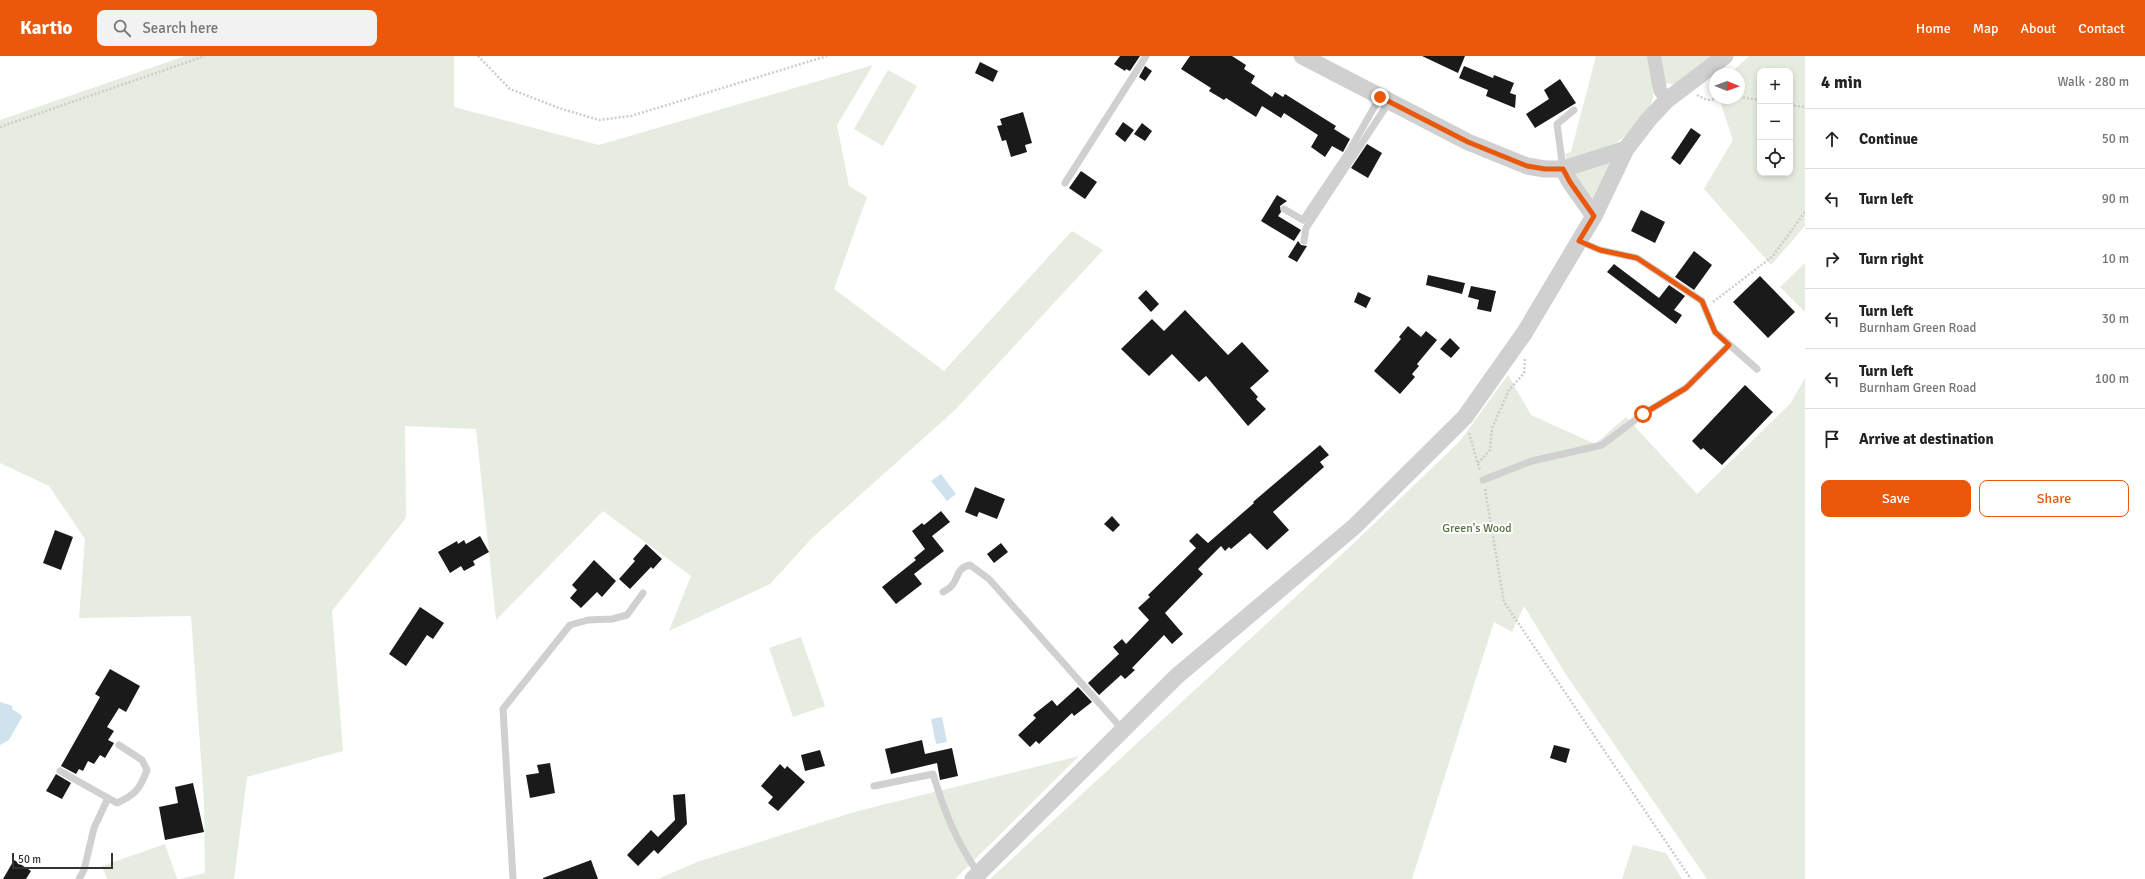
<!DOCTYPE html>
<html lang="en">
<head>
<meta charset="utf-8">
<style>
  body { margin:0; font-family:Signika,sans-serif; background:#f2f2f2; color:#222 }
  .controls { position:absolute; right:12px; top:12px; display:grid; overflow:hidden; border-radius:8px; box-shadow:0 2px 6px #0003 }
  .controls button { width:36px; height:36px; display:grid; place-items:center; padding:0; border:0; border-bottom:1px solid #e0e0e0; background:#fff; color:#222; font:20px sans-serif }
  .compass { position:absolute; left:1709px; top:12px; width:36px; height:36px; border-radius:50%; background:#fff; box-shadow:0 2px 6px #0003; rotate:91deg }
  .scale { position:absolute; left:12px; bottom:10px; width:101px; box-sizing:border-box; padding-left:4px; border:2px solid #333; border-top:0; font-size:11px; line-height:14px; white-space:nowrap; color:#333; -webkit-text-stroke:3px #fff; paint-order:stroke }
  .stop { position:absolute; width:12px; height:12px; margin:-9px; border:3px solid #ea580c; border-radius:50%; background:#fff }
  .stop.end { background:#ea580c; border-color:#fff; box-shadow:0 1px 4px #0008 }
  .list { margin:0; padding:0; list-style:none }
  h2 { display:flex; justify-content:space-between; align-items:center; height:52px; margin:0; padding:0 16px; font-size:17px }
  h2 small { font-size:13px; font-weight:400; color:#767676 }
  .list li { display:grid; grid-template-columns:26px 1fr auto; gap:12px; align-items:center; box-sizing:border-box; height:60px; padding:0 16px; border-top:1px solid #e0e0e0 }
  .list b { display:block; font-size:15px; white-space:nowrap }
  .list p { margin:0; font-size:13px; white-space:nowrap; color:#767676 }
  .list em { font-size:13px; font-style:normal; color:#767676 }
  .actions { display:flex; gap:8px; padding:12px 16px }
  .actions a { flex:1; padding:9px 0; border:1px solid #ea580c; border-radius:8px; text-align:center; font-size:14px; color:#ea580c }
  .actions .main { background:#ea580c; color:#fff }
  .icon { flex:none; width:22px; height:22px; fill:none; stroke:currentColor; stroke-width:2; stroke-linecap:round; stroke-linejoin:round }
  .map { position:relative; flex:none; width:1805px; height:823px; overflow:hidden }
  header { display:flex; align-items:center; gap:24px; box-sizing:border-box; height:56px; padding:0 20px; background:#ea580c; color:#fff }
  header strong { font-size:19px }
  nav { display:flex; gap:22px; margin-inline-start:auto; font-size:14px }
  .search { width:280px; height:36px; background:#f2f2f2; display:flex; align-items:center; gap:10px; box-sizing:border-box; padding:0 14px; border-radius:8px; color:#767676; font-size:15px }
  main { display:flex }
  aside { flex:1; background:#fff }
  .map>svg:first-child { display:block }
  .green { fill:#e6ecdf; fill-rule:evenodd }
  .water { fill:#cfe2ee }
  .building { fill:#1a1a1a }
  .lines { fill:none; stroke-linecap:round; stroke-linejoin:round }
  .path { stroke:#cdcdcd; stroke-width:2.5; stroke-dasharray:2 2; stroke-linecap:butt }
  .service { stroke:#d0d0d0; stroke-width:7 }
  .minor { stroke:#d0d0d0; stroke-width:14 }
  .tertiary { stroke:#d0d0d0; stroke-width:17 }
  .route { stroke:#ea580c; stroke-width:5 }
  .labels { text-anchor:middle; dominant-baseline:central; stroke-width:4; stroke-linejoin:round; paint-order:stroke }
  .park-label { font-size:12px; fill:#56703f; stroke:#fff }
</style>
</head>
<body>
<header>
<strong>Kartio</strong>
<div class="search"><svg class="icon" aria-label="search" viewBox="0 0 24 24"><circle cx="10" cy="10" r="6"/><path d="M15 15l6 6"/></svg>Search here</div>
<nav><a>Home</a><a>Map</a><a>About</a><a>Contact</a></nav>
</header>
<main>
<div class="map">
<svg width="1805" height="823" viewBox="0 0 1805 823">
  <rect width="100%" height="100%" fill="#fff"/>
  <g class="green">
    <path d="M 185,0 L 454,0 L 454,51 L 599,89 L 873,9 L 837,69 L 849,130 L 867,141 L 834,233 L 944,315 L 1072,175 L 1103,194 L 955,354 L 812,482 L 770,528 L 669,575 L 691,520 L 603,455 L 496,564 L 476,373 L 405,370 L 406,462 L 332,555 L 343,695 L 247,721 L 234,823 L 180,823 L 205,817 L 204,746 L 191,560 L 79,562 L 85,483 L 49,430 L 0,407 L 0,64 Z"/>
    <path d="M 1596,0 L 1650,0 L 1653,42 L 1648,55 L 1632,74 L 1615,88 L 1567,106 L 1565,98 L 1571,96 Z"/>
    <path d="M 1658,0 L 1716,0 L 1677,29 L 1665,27 Z"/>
    <path d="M 1749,0 L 1805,0 L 1805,170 L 1771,209 L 1704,133 L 1733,84 L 1719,42 L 1739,42 L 1739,18 L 1730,18 ZM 1760,15 L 1790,15 L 1790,117 L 1760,117 Z"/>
    <path d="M 888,14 L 917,30 L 883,90 L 854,73 Z"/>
    <path d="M 1608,106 L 1611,108 L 1594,143 L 1590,144 L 1573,117 Z"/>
    <path d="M 1805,207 L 1805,256 L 1780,231 Z"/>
    <path d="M 1508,319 L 1531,359 L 1595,388 L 1626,361 L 1697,438 L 1790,348 L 1805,322 L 1805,823 L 1707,823 L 1565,617 L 1524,550 L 1512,576 L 1494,566 L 1412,823 L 990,823 L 1355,486 L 1460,385 Z"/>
    <path d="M 801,581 L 825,650 L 793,661 L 769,592 Z"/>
    <path d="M 1079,700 L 955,823 L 658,823 L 697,806 L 854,756 Z"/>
    <path d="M 165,788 L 177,823 L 107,823 L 102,810 Z"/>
    <path d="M 1633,789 L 1666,797 L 1682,823 L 1622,823 Z"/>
  </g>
  <g class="water">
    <path d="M 941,418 L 956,438 L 947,445 L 931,425 Z"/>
    <path d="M 0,646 L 13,650 L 12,653 L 21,659 L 22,661 L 9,684 L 0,689 Z"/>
    <path d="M 942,661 L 947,686 L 936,688 L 931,663 Z"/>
  </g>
  <g class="building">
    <path d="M 1120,0 L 1140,0 L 1130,15 L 1126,13 L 1125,15 L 1114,8 Z"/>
    <path d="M 1190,0 L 1232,0 L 1246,9 L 1244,13 L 1255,20 L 1251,27 L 1272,41 L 1275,36 L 1283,41 L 1285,38 L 1336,70 L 1334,73 L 1350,83 L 1343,96 L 1332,90 L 1325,101 L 1311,91 L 1318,79 L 1284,57 L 1281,62 L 1262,50 L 1256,61 L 1226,42 L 1224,44 L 1209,35 L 1211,32 L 1181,13 Z"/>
    <path d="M 1422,0 L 1465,0 L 1458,17 Z"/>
    <path d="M 980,6 L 998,15 L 993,26 L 975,17 Z"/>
    <path d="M 1145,10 L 1152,15 L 1145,25 L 1139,21 Z"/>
    <path d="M 1464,10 L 1493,22 L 1494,19 L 1514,27 L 1510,37 L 1516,39 L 1515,52 L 1486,40 L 1488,34 L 1459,22 Z"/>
    <path d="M 1560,23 L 1576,47 L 1535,72 L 1526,58 L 1549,43 L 1544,34 Z"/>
    <path d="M 1023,56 L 1032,87 L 1025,89 L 1027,96 L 1011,101 L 1006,84 L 1002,85 L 997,70 L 1002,69 L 1000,63 Z"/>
    <path d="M 1123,66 L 1134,74 L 1125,86 L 1115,78 Z"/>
    <path d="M 1142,67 L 1152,75 L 1145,85 L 1134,78 Z"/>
    <path d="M 1691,72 L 1701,79 L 1680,109 L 1671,102 Z"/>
    <path d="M 1367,88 L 1382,97 L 1368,122 L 1351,112 Z"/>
    <path d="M 1081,115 L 1097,126 L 1085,143 L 1069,132 Z"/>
    <path d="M 1277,139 L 1287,145 L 1280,150 L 1281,156 L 1278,160 L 1301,174 L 1294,185 L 1261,165 Z"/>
    <path d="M 1641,154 L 1665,166 L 1655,187 L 1631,175 Z"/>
    <path d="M 1298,185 L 1301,189 L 1307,190 L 1297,206 L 1288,201 Z"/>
    <path d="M 1694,195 L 1712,209 L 1694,234 L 1675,221 Z"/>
    <path d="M 1614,208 L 1659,242 L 1669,229 L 1685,240 L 1674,254 L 1682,259 L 1676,268 L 1607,216 Z"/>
    <path d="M 1428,219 L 1465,227 L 1462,238 L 1426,229 Z"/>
    <path d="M 1760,220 L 1795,256 L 1768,282 L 1733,246 Z"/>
    <path d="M 1471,230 L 1496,235 L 1491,256 L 1477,253 L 1479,244 L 1468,241 Z"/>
    <path d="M 1146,234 L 1159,248 L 1151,256 L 1138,242 Z"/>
    <path d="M 1358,236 L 1371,242 L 1366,252 L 1354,246 Z"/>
    <path d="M 1185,254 L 1228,299 L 1242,286 L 1269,315 L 1250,332 L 1258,341 L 1256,343 L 1266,353 L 1248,370 L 1206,320 L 1199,326 L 1172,298 L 1149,320 L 1121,293 L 1152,263 L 1164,275 Z"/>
    <path d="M 1408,270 L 1421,281 L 1426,275 L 1437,284 L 1417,308 L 1419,310 L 1412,318 L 1415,321 L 1400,338 L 1374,315 L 1401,283 L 1399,281 Z"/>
    <path d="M 1450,282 L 1460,292 L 1451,302 L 1440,293 Z"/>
    <path d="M 1745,329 L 1773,356 L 1722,409 L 1703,392 L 1701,394 L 1692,385 Z"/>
    <path d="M 1320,389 L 1329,399 L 1320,406 L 1324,411 L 1273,456 L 1289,474 L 1267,494 L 1250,477 L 1231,493 L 1229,491 L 1225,495 L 1221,490 L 1198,513 L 1203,518 L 1165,557 L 1183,578 L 1172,588 L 1164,579 L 1132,612 L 1135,614 L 1125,623 L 1121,619 L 1099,639 L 1088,627 L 1119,598 L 1113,591 L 1122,583 L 1126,588 L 1149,564 L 1138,552 L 1150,541 L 1148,539 L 1196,492 L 1189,485 L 1197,477 L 1208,487 L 1254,447 L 1253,446 Z"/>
    <path d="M 975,431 L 1005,443 L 997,463 L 979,456 L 977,461 L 965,456 Z"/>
    <path d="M 941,455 L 950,466 L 932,480 L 944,495 L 914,518 L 922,528 L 896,548 L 882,531 L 916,504 L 914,502 L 925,493 L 912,475 L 922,467 L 924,469 Z"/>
    <path d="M 1112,460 L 1120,469 L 1113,476 L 1104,468 Z"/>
    <path d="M 55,474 L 73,481 L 61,514 L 43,507 Z"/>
    <path d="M 480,480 L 489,496 L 473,505 L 475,509 L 464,515 L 461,510 L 450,517 L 438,496 L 457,485 L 458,488 L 464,484 L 466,488 Z"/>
    <path d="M 1001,487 L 1008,496 L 994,507 L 987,498 Z"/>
    <path d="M 646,488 L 662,503 L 653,513 L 651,511 L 630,533 L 619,523 L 635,505 L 633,503 Z"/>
    <path d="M 594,504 L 616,525 L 602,541 L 597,536 L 581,552 L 570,542 L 577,534 L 572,529 Z"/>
    <path d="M 420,551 L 444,567 L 433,583 L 427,579 L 406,610 L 389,598 Z"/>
    <path d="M 110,613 L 140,630 L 126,656 L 119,652 L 107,671 L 114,675 L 108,684 L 114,687 L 105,702 L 100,699 L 94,708 L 88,705 L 83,715 L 79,713 L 76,718 L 61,710 L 100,641 L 95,638 Z"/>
    <path d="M 1078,631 L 1092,646 L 1074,660 L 1072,657 L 1039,688 L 1036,685 L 1030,691 L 1018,679 L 1036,662 L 1033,659 L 1052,644 L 1057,650 Z"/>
    <path d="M 922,684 L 925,698 L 952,692 L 958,720 L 940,724 L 937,707 L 891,718 L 885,693 Z"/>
    <path d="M 1554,689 L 1570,693 L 1566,707 L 1550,702 Z"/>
    <path d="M 820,694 L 825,710 L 805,715 L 801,699 Z"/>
    <path d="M 550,707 L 555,737 L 530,742 L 526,719 L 539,717 L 537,709 Z"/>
    <path d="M 780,708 L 785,713 L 787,710 L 805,726 L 778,755 L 768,747 L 773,741 L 761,730 Z"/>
    <path d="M 56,718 L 71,727 L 62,743 L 46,735 Z"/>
    <path d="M 193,727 L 204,776 L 165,784 L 159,751 L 178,747 L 175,731 Z"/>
    <path d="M 685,738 L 687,768 L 658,798 L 654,794 L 638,810 L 627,799 L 651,774 L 658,781 L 675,764 L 673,739 Z"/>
    <path d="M 14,804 L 31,815 L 26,823 L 3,823 Z"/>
    <path d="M 591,804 L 598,823 L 543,823 L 543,822 Z"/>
  </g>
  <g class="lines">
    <g class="path">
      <path d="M 478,0 L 510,33 L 559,52 L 599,64 L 631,60 L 827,0"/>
      <path d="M 1697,39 L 1707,44 L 1723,42"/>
      <path d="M 1739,41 L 1760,44"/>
      <path d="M 1790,49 L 1805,51"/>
      <path d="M 0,71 L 205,0"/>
      <path d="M 1713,246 L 1772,201 L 1805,156"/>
      <path d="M 1469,377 L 1480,415"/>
      <path d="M 1478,407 L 1490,394 L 1492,372 L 1509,334 L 1524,317 L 1525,302"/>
      <path d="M 1485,433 L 1504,546 L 1691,823"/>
    </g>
    <g class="service">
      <path d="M 1563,113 L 1557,68 L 1574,54"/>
      <path d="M 1065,127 L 1146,0"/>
      <path d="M 1284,153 L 1303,164 L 1348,97 L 1380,41"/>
      <path d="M 1304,185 L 1306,172 L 1389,46"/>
      <path d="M 1579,185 L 1600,194 L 1637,202 L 1702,245 L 1715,276 L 1757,313"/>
      <path d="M 1483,424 L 1532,405 L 1602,389 L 1643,358 L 1686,332 L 1729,289"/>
      <path d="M 943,536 C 962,527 952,513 970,509 L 989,523 L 1123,674"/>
      <path d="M 60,715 L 108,742"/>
      <path d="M 874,730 L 933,718 C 945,757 955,783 978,817"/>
      <path d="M 79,823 L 84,814 L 94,772 L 108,742 L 117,747 C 135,739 140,733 147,714 L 142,704 L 119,689"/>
      <path d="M 513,823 L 503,653 L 570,569 L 588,564 L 612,563 L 627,559 L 643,537"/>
    </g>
    <path class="minor" d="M 1654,0 L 1660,34 L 1667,44"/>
    <g class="tertiary">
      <path d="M 1302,0 L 1468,86 L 1527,110 L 1545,113 L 1563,113 L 1626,93"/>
      <path d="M 1563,113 L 1570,126 L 1594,160"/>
      <path d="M 973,823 L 1177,620 L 1355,470 L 1465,361 L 1525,276 L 1594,160 L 1626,93 L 1649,63 L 1667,44 L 1725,0"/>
    </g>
  </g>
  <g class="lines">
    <path class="route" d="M 1380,41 L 1468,86 L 1527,110 L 1545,113 L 1563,113 L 1570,126 L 1594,160 L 1579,185 L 1600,194 L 1637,202 L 1702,245 L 1715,276 L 1729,289 L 1686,332 L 1643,358"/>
  </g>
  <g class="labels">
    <g class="park-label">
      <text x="1477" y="472">Green's Wood</text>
    </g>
  </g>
</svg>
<div class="controls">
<button>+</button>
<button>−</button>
<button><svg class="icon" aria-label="locate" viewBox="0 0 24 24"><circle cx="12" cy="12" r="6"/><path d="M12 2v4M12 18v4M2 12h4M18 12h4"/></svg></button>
</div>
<svg class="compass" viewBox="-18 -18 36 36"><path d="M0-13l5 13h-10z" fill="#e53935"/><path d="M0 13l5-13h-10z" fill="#767676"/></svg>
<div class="scale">50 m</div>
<div class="stop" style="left:1643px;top:358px"></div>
<div class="stop end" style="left:1380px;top:41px"></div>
</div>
<aside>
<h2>4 min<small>Walk · 280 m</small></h2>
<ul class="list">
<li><svg class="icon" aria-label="ahead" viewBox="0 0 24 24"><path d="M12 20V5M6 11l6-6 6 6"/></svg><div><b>Continue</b></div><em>50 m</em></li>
<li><svg class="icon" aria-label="left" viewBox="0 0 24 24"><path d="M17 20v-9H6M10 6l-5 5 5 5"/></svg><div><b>Turn left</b></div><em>90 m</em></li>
<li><svg class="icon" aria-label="right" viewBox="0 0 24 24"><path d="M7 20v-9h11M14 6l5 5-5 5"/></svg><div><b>Turn right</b></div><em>10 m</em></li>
<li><svg class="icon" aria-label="left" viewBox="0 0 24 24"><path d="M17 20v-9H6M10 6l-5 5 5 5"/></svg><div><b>Turn left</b><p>Burnham Green Road</p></div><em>30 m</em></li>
<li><svg class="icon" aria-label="left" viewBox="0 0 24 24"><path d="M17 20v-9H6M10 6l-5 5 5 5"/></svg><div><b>Turn left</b><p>Burnham Green Road</p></div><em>100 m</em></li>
<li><svg class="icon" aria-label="arrive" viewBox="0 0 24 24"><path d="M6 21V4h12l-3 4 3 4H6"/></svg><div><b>Arrive at destination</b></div></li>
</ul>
<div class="actions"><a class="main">Save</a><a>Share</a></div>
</aside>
</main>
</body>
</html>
